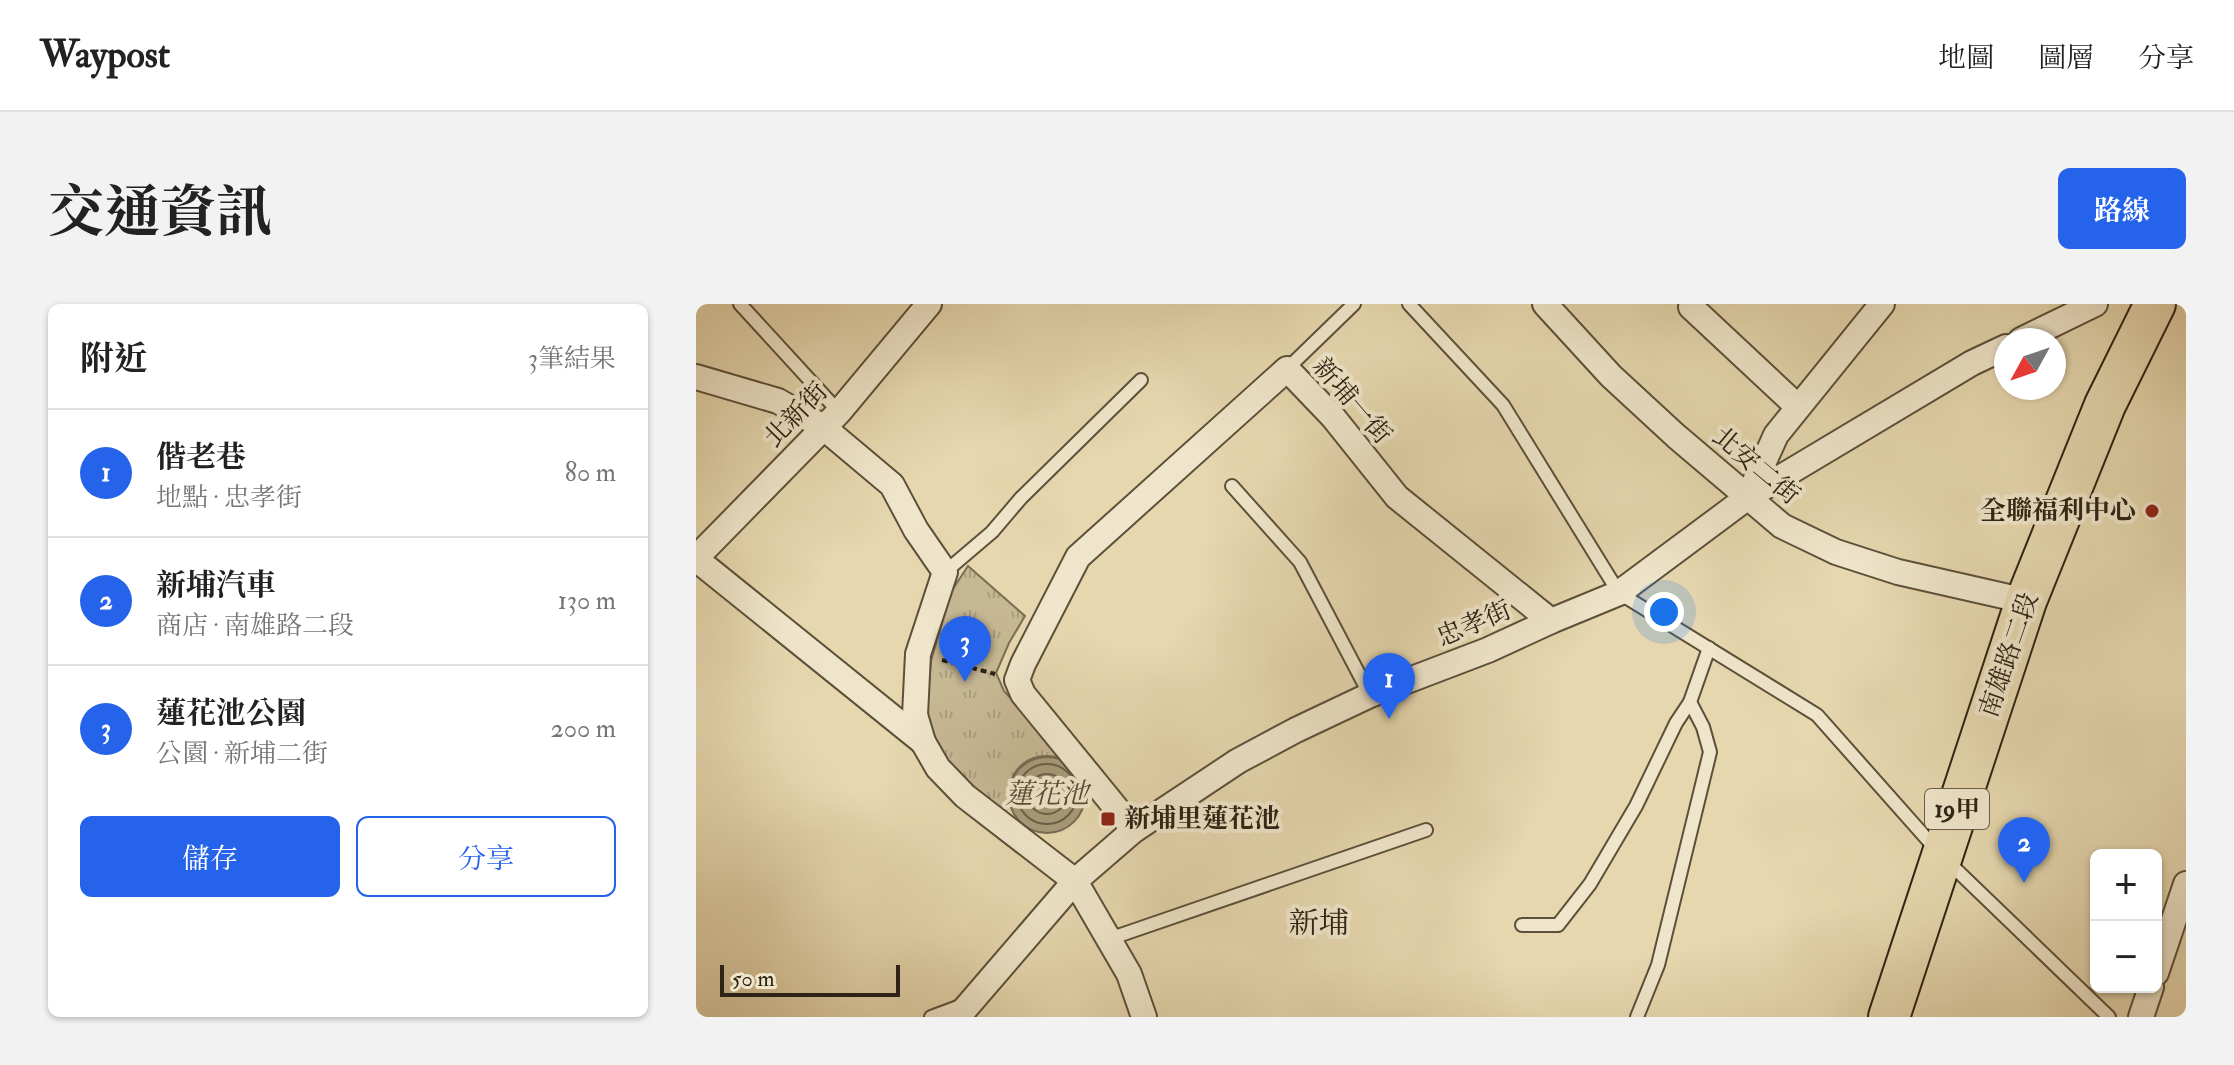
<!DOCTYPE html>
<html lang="zh-TW">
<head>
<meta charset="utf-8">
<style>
  body { margin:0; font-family:"IM FELL Double Pica","Noto Serif TC",serif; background:#f2f2f2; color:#222 }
  .controls { position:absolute; right:24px; bottom:24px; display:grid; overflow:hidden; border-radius:12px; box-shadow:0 2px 6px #0004 }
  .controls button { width:72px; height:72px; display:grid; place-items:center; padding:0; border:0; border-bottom:2px solid #e0e0e0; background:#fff; color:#222; font:40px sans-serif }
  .compass { position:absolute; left:1298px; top:24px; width:72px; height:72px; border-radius:50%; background:#fff; box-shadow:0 2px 6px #0004; rotate:230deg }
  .scale { position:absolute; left:24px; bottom:20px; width:180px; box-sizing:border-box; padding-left:8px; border:4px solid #2e2314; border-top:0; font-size:22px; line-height:28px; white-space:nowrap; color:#2e2314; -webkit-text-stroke:6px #efe5ca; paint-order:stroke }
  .you { position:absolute; left:968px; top:308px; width:28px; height:28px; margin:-20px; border:6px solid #fff; border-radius:50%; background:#1a73e8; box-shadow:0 0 0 12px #1a73e833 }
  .badge { display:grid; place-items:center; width:52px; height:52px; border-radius:50%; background:#2563eb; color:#fff; font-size:26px; font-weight:700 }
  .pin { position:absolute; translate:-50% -66px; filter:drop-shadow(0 2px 4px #0008) }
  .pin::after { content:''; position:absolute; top:42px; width:28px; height:24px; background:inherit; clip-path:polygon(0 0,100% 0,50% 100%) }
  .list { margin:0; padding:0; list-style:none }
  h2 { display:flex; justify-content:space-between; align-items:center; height:104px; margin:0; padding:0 32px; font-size:34px }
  h2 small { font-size:26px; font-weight:400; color:#767676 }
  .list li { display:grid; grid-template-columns:52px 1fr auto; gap:24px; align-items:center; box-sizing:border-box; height:128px; padding:0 32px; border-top:2px solid #e0e0e0 }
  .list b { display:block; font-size:30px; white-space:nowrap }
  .list p { margin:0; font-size:26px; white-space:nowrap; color:#767676 }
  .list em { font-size:26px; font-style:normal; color:#767676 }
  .actions { display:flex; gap:16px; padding:24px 32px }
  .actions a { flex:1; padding:18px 0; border:2px solid #2563eb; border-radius:12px; text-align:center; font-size:28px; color:#2563eb }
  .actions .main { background:#2563eb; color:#fff }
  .map { position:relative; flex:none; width:1490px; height:713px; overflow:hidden; border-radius:12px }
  header { display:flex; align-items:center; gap:48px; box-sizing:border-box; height:112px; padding:0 40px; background:#fff; border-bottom:2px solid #e0e0e0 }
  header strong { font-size:38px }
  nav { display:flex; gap:44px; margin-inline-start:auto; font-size:28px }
  .intro { display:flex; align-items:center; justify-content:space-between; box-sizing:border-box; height:192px; padding:0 48px }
  h1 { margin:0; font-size:56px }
  .button { padding:20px 36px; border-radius:12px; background:#2563eb; color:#fff; font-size:28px; font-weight:700 }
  main { display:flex; gap:48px; padding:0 48px }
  aside { flex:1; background:#fff; border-radius:12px; box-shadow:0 2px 6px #0004 }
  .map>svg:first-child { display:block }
  .park { fill:url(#park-tufts); stroke:#7a6e54; stroke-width:2 }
  .water { fill:#a79a7a; stroke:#776a51; stroke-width:2 }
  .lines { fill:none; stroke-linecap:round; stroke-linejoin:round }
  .shore { stroke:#6a5e47; stroke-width:2 }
  .service-casing { stroke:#5c503a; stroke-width:16 }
  .minor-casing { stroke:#5c503a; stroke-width:28 }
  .primary-casing { stroke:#2e2314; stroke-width:44 }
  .path { stroke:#2e2314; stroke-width:4; stroke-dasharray:6 4; stroke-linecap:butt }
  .service { stroke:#efe5ca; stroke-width:12 }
  .minor { stroke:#efe5ca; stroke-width:24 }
  .primary { stroke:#e6d7ae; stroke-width:40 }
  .poi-dot { fill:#8f2418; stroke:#efe5ca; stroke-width:3 }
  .labels { text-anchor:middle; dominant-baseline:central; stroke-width:8; stroke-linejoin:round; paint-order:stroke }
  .shield { fill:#efe5ca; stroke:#685d4b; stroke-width:2 }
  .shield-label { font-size:24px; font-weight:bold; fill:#2e2314 }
  .street-label { font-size:26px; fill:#2e2314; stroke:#efe5ca }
  .poi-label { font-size:26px; font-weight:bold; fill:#2e2314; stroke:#efe5ca; text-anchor:end }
  .water-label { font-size:28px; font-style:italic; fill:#584d38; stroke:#efe5ca }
  .quarter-label { font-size:30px; fill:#2e2314; stroke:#efe5ca }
</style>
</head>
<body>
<header>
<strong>Waypost</strong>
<nav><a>地圖</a><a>圖層</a><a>分享</a></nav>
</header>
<div class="intro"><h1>交通資訊</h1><a class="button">路線</a></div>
<main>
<aside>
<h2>附近<small>3筆結果</small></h2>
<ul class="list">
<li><span class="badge">1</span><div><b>偕老巷</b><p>地點 · 忠孝街</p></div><em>80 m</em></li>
<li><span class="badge">2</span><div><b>新埔汽車</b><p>商店 · 南雄路二段</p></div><em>130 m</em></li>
<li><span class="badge">3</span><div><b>蓮花池公園</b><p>公園 · 新埔二街</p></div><em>200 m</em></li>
</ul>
<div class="actions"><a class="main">儲存</a><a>分享</a></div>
</aside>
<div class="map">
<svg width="1490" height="713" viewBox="0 0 1490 713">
  <defs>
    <pattern id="park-tufts" width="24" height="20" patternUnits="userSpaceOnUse" patternTransform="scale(2)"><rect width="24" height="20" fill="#c7b894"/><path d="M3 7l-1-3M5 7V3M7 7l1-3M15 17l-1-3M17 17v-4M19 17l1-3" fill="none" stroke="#ab9e7f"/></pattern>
  </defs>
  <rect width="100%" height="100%" fill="#e6d7ae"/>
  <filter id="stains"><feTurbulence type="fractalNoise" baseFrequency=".0025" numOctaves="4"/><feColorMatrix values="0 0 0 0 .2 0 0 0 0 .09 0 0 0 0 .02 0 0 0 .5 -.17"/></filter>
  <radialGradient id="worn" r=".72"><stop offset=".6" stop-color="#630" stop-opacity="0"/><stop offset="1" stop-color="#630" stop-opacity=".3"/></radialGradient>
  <path class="park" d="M 272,262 L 329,312 L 313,339 L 300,369 L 308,387 L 364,450 L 361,453 C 328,447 308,471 314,502 L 300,511 L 246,456 L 230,413 L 235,357 L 255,288 Z"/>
  <circle class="water" cx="351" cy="491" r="38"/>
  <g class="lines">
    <g class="shore">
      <circle cx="351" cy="490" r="30"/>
      <circle cx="351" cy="490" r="20"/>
    </g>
    <defs>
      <g id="service">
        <path d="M 44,0 L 143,108"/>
        <path d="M 713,0 L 807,101 L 923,289 L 1121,411 L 1246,552 L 1413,713"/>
        <path d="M 591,65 L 658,0"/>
        <path d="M 536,182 L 604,258 L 674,391"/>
        <path d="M 249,268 L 296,228 L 325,194 L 445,76"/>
        <path d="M 826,621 L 862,621 L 894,580 L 940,502 L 980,419 L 994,398 L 1013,344"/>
        <path d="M 413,635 L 730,526"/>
        <path d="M 235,713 L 267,701"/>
        <path d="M 941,713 L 962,661 L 1014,448 L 1007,423 L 994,398"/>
      </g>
      <g id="minor">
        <path d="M 849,0 L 915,72 L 980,132 L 1086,222 L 1140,248 L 1202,268 L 1330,297"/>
        <path d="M 995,3 L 1102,103"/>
        <path d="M 1325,36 L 1399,0"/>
        <path d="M 0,73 L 82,97 L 127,123 L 196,181 L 220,226 L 249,268 L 222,350 L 219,411 L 227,438 L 242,464 L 269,492 L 379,577 L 433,670 L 448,713"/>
        <path d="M 1052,193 L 1080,131 L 1186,0"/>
        <path d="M 0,254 L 143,108 L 233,0"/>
        <path d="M 0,255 L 227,438"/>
        <path d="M 438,526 L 327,390 L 321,376 L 327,360 L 382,253 L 591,65 L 637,113 L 701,193 L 855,317"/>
        <path d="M 1460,669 L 1490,580"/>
        <path d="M 262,713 L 379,577 L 438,526 L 542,457 L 600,426 L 674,391 L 792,346 L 855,317 L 923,289 L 1052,193 L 1276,59 L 1310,43"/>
        <path d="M 1445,713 L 1455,683"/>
      </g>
      <path id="primary" d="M 1193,713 L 1330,297 L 1409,101 L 1459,0"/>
    </defs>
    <use href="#service" class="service-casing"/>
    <use href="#minor" class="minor-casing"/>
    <use href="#primary" class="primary-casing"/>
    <path class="path" d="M 246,356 L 299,370"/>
    <use href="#service" class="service"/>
    <use href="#minor" class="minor"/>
    <use href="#primary" class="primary"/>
  </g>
  <g class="poi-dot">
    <circle cx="1456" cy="207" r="8"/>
    <rect x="404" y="507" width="16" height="16" rx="4"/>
  </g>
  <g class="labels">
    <rect class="shield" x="1229" y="485" width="64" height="40" rx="6"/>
    <g class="shield-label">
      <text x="1261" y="505">19甲</text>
    </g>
    <g class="street-label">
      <text transform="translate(656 97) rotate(49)">新埔一街</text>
      <text transform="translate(100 111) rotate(-46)">北新街</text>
      <text transform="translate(1060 162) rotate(40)">北安二街</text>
      <text transform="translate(778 320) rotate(-23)">忠孝街</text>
      <text transform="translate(1313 351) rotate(-71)">南雄路二段</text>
    </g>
    <g class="poi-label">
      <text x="1440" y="207">全聯福利中心</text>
      <text x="428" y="515" text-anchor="start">新埔里蓮花池</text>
    </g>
    <g class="water-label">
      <text x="351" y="490">蓮花池</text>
    </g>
    <g class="quarter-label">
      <text x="623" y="619">新埔</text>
    </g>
  </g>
  <rect width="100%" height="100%" filter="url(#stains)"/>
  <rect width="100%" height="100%" fill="url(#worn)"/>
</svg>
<div class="controls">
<button>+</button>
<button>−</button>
</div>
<svg class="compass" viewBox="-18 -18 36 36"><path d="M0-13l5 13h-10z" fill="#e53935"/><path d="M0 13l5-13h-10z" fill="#767676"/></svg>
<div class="scale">50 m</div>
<div class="you"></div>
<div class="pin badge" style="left:693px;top:415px">1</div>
<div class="pin badge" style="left:1328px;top:579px">2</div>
<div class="pin badge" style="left:269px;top:378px">3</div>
</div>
</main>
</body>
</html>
